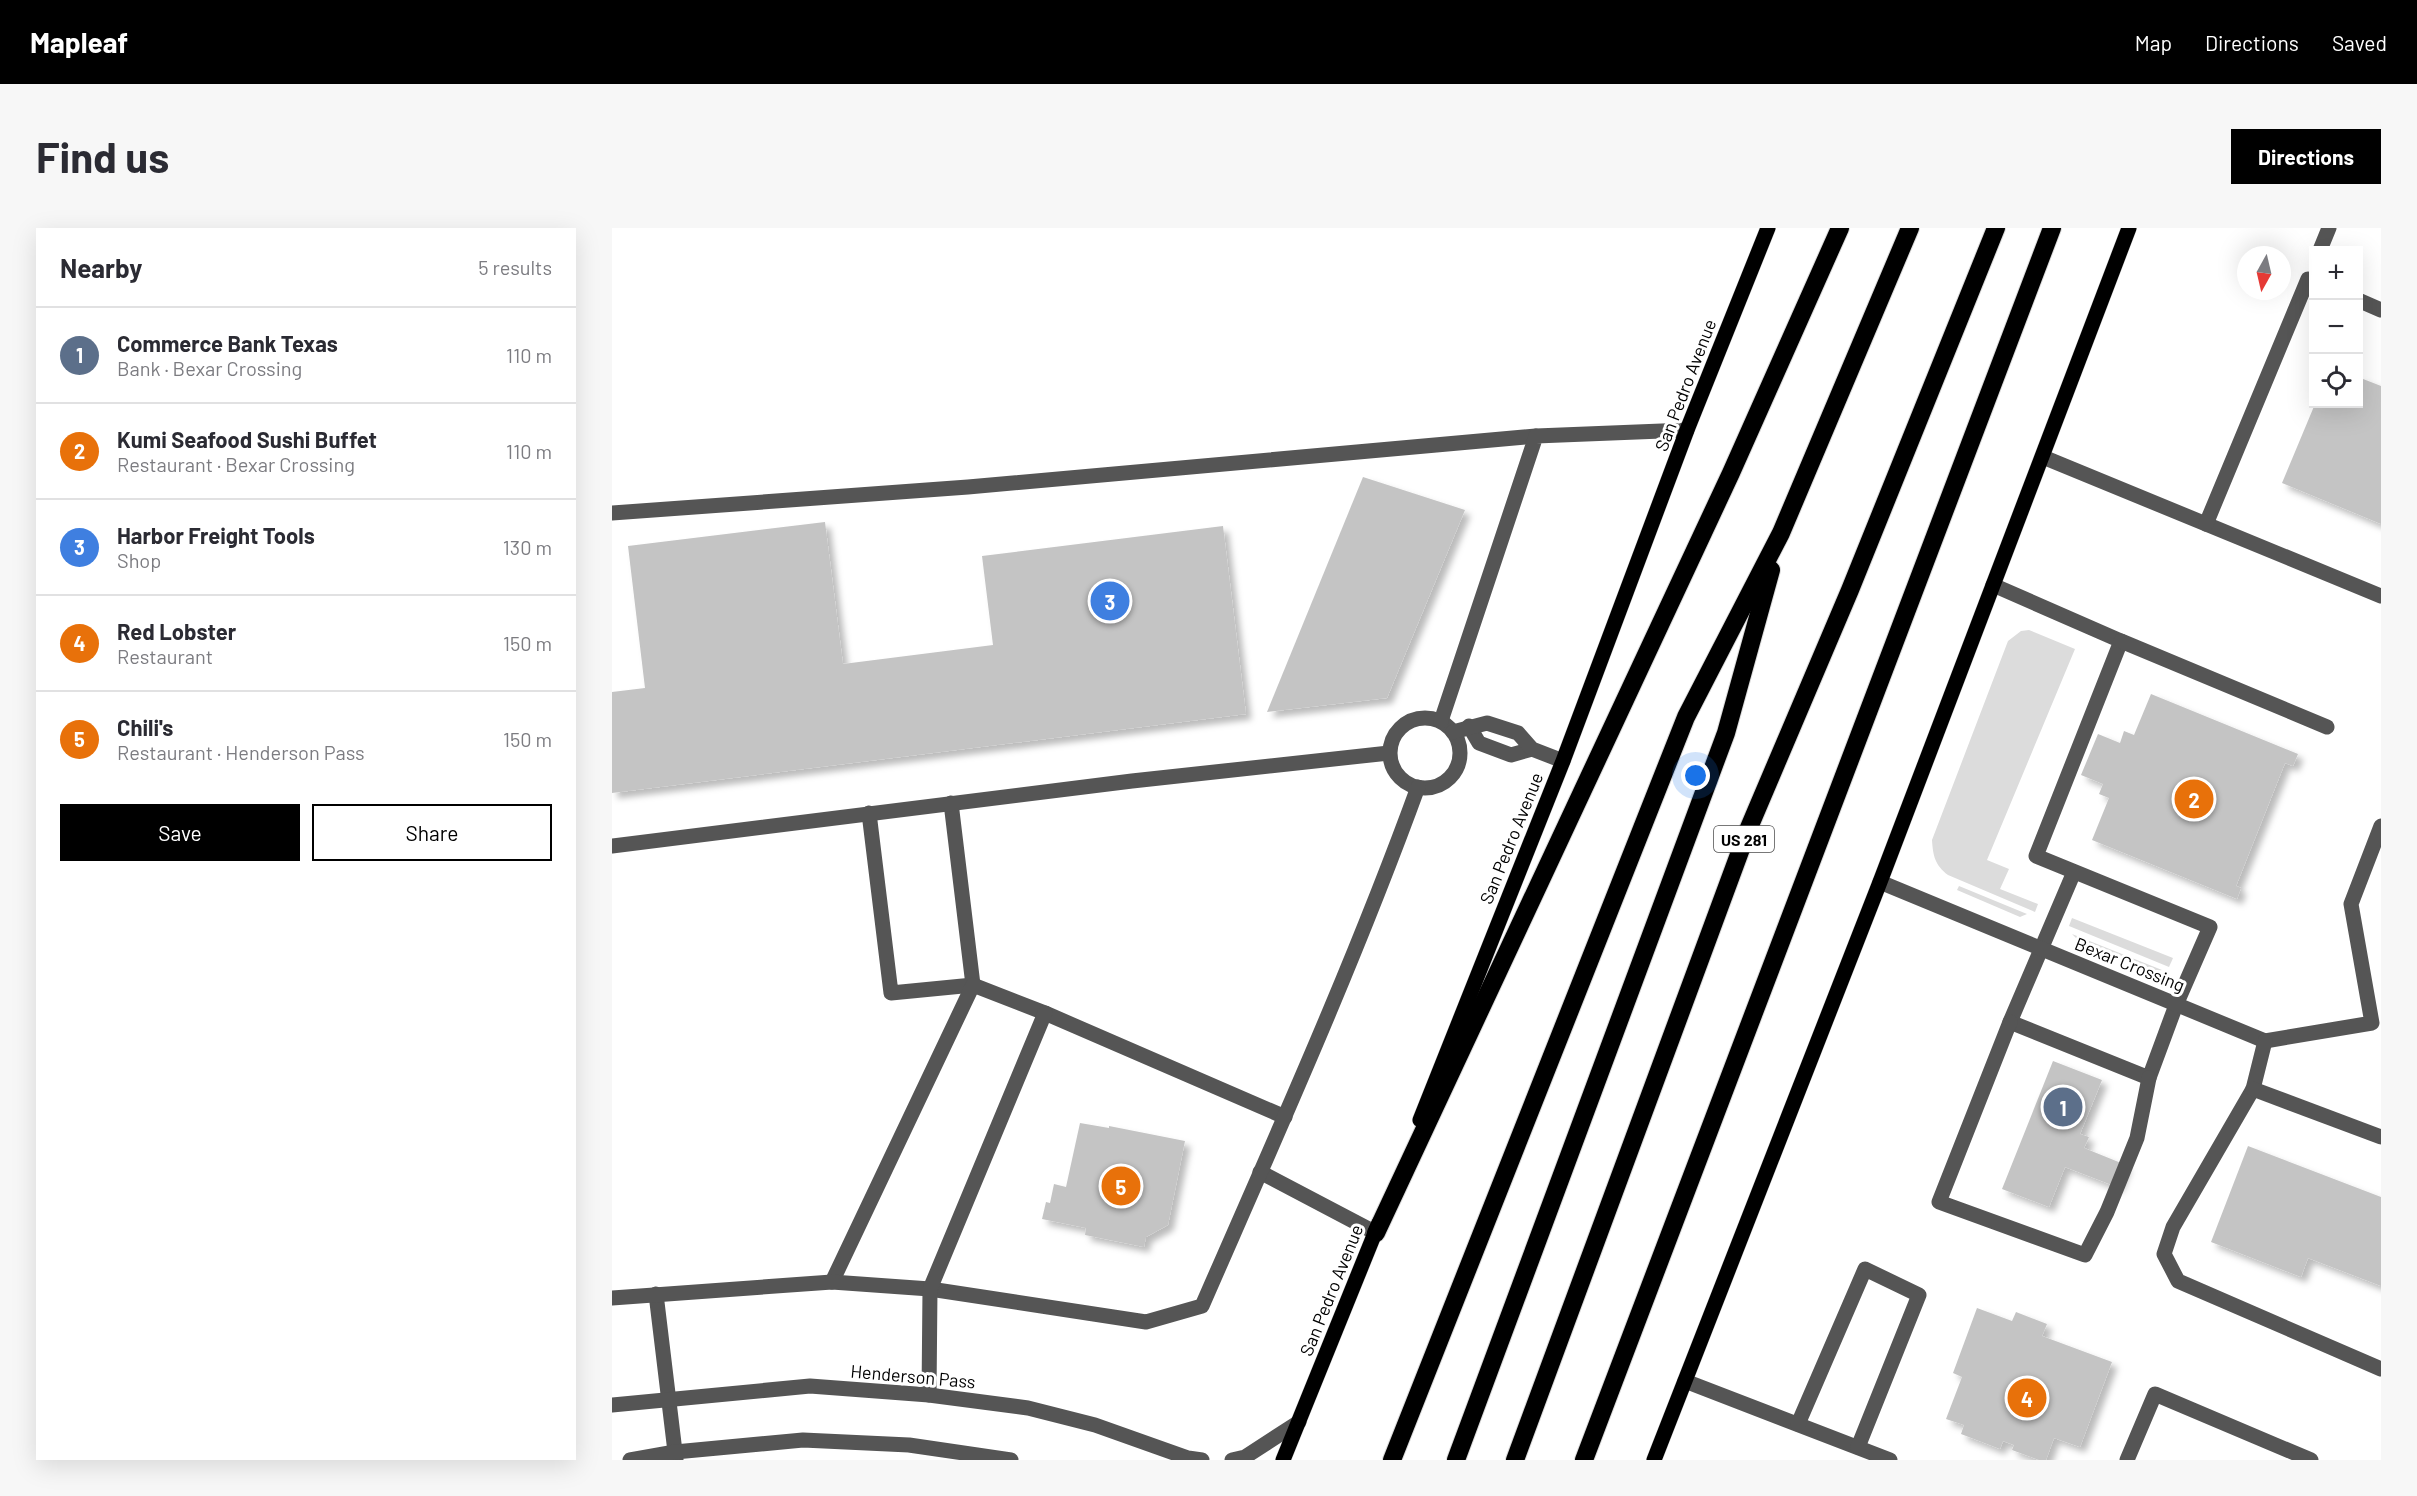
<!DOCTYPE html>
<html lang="en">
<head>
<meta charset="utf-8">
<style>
  body { margin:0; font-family:Barlow,sans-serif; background:#f7f7f7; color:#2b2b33 }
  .controls { position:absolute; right:18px; top:18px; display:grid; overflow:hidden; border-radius:0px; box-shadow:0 6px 24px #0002 }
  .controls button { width:54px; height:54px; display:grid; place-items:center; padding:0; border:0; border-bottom:2px solid #e1e1e2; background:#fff; color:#2b2b33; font:30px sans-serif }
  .compass { position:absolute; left:1625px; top:18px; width:54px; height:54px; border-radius:50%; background:#fff; box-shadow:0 6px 24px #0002; rotate:188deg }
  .you { position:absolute; left:1084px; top:548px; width:21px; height:21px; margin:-15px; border:4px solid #fff; border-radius:50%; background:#1a73e8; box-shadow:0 0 0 9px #1a73e833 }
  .badge { display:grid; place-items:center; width:39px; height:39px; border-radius:50%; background:#000; color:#fff; font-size:20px; font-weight:700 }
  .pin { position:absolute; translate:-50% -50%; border:3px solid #fff; box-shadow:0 2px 6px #0006 }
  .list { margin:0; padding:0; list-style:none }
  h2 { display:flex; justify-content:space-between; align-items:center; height:78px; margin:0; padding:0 24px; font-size:26px }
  h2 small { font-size:20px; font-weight:400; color:#7c7c81 }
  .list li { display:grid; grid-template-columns:39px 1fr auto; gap:18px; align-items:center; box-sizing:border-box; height:96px; padding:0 24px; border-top:2px solid #e1e1e2 }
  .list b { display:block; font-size:22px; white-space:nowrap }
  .list p { margin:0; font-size:20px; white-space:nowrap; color:#7c7c81 }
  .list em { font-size:20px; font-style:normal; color:#7c7c81 }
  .actions { display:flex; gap:12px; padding:18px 24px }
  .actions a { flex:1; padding:14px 0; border:2px solid #000; border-radius:0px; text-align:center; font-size:21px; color:#000 }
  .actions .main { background:#000; color:#fff }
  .icon { flex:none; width:33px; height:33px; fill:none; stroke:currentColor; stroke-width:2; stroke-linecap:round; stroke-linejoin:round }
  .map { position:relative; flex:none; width:1769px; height:1232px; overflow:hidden; border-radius:0px }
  header { display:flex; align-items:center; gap:36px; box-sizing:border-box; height:84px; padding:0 30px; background:#000; color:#fff }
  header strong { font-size:28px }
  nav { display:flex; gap:33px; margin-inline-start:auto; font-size:21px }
  .intro { display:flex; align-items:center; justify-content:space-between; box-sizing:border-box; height:144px; padding:0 36px }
  h1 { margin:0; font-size:42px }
  .button { padding:15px 27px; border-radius:0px; background:#000; color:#fff; font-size:21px; font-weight:700 }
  main { display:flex; gap:36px; padding:0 36px }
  aside { flex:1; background:#fff; border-radius:0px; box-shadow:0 6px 24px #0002 }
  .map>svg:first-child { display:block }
  .green { fill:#dcdcdc }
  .building { fill:#c4c4c4; filter:url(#shadow) }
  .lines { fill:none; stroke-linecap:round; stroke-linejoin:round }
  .major-casing { stroke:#dbdbdb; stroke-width:16 }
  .highway-casing { stroke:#dbdbdb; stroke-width:20 }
  .minor { stroke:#555; stroke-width:15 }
  .major { stroke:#000; stroke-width:15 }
  .highway { stroke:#000; stroke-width:18 }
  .labels { text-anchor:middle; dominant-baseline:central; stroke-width:6; stroke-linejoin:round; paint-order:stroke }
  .shield { fill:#fff; stroke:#4c4c4c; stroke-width:1.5 }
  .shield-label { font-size:16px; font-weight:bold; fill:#000 }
  .street-label { font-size:18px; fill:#000; stroke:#fff }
</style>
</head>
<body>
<header>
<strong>Mapleaf</strong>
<nav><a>Map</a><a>Directions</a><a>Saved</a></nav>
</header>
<div class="intro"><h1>Find us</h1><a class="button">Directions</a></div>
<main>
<aside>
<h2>Nearby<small>5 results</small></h2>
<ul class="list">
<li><span class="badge" style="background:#5c6f8a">1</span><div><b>Commerce Bank Texas</b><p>Bank · Bexar Crossing</p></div><em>110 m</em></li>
<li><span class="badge" style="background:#e8710a">2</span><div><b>Kumi Seafood Sushi Buffet</b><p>Restaurant · Bexar Crossing</p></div><em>110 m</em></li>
<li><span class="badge" style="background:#3f7fe0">3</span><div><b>Harbor Freight Tools</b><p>Shop</p></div><em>130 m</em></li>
<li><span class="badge" style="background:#e8710a">4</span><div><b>Red Lobster</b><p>Restaurant</p></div><em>150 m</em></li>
<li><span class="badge" style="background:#e8710a">5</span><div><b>Chili's</b><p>Restaurant · Henderson Pass</p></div><em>150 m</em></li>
</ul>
<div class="actions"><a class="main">Save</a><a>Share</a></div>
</aside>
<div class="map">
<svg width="1769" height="1232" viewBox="0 0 1769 1232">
  <defs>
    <filter id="shadow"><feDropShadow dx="5.5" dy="5.5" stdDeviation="3" flood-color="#0004"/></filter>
  </defs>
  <rect width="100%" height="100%" fill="#fff"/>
  <g class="green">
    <path d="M 1417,402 L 1463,421 L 1375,632 L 1397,641 L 1388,661 L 1426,676 L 1423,684 L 1336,647 C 1323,637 1321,628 1320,612 L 1396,413 L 1409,403 Z"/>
    <path d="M 1347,658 L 1415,686 L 1408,689 L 1345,662 Z"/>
    <path d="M 1460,690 L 1561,730 L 1557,739 L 1457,698 Z"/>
    <path d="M 1460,706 L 1550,742 L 1545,743 L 1464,710 Z"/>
  </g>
  <g class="building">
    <path d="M 1746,149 L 1769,158 L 1769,296 L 1670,255 L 1703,176 L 1746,176 Z"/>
    <path d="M 751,249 L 853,282 L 775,470 L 655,484 Z"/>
    <path d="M 213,294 L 231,436 L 381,417 L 370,328 L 611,298 L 634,486 L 0,565 L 0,464 L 33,460 L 16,318 Z"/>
    <path d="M 1539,466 L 1686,526 L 1681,538 L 1673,535 L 1624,658 L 1629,660 L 1625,671 L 1480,612 L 1497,570 L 1487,566 L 1491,556 L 1469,547 L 1486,506 L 1508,515 L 1512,503 L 1522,507 Z"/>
    <path d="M 1441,833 L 1490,852 L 1468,906 L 1477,909 L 1472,920 L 1514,937 L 1505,959 L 1453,939 L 1437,979 L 1390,961 Z"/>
    <path d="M 468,895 L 497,900 L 497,898 L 573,913 L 556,997 L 534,1009 L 532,1019 L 473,1007 L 474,1000 L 430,991 L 434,974 L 438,975 L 442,956 L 454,959 Z"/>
    <path d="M 1636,918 L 1769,969 L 1769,1058 L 1696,1030 L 1689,1049 L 1599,1014 Z"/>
    <path d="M 1365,1080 L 1400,1093 L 1404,1084 L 1435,1096 L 1430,1108 L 1500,1134 L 1468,1219 L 1442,1210 L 1434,1232 L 1427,1232 L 1400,1222 L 1402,1217 L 1391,1213 L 1388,1221 L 1349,1206 L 1352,1197 L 1334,1191 L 1350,1149 L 1341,1145 Z"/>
  </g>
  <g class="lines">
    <defs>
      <g id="major">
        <path d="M 808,892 L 951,533 L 1075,202 L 1156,0"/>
        <path d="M 671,1232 L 767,995"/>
        <path d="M 1042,1232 L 1268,654 L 1517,0"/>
      </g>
      <g id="highway">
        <path d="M 764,1005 L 1119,245 L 1228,0"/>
        <path d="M 780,1232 L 1074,489 L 1169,305 L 1298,0"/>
        <path d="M 844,1232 L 1114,505 L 1159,342"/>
        <path d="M 903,1232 L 1136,602 L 1238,362 L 1384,0"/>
        <path d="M 972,1232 L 1440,0"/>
      </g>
    </defs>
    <use href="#major" class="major-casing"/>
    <use href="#highway" class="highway-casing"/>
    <g class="minor">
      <path d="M 1708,22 L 1717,0"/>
      <path d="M 1746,72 L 1769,82"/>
      <path d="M 1431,229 L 1769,368"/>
      <path d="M 0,285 L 356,259 L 924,208"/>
      <path d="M 1594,296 L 1696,51"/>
      <path d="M 1381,357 L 1509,413 L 1424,628 L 1598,699 L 1564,777 L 1537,850 L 1398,794 L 1462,644"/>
      <path d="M 1509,413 L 1715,499"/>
      <circle cx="813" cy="525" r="35"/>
      <path d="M 829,493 L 924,208 L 1075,202"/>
      <path d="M 857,498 L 867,515 L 899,527 L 920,521"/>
      <path d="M 841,504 L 875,495 L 906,505 L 920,521 L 951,533"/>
      <path d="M 257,585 L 279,765 L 361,757 L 339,575"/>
      <path d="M 0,618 L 520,553 L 777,525"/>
      <path d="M 1268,654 L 1653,813 L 1760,795 L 1739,676 L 1769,598"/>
      <path d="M 1398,794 L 1327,974 L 1473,1027 L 1495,984 L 1525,910 L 1537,850"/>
      <path d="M 1653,813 L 1641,861 L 1561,999 L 1552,1026 L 1566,1053 L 1769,1141"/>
      <path d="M 1641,861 L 1769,909"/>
      <path d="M 648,944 L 764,1005"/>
      <path d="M 220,1054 L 361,757 L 433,785 L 673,889"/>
      <path d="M 44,1066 L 64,1232"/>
      <path d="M 0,1070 L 220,1054 L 318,1061 L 534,1094 L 590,1078 C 665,906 742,735 806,559"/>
      <path d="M 1073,1153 L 1278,1232"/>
      <path d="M 317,1167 L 318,1061 L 433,785"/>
      <path d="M 0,1177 L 198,1158 L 317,1167 L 416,1180 L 483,1197 L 576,1230 L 590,1232"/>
      <path d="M 1186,1196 L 1253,1041 L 1307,1067 L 1246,1219"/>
      <path d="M 18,1232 L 63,1224 L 191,1212 L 297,1217 L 399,1232"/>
      <path d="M 620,1232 L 633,1229 L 687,1194"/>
      <path d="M 1515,1232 L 1543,1166 L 1699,1232"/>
    </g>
    <use href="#major" class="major"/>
    <use href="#highway" class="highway"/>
  </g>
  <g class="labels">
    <rect class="shield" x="1102" y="598" width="60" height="26" rx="4.5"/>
    <g class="shield-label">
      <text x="1132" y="611">US 281</text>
    </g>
    <g class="street-label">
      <text transform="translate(1073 157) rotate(-69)">San Pedro Avenue</text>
      <text transform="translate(899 610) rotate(-68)">San Pedro Avenue</text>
      <text transform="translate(1518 736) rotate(22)">Bexar Crossing</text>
      <text transform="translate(719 1062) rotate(-68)">San Pedro Avenue</text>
      <text transform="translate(301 1148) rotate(5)">Henderson Pass</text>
    </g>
  </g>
</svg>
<div class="controls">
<button>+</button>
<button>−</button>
<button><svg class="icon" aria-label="locate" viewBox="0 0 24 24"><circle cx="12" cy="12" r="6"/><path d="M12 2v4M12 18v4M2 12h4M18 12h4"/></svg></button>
</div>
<svg class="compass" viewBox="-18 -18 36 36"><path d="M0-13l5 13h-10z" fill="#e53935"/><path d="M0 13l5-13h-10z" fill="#7c7c81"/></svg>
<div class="you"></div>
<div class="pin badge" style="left:1451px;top:879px;background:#5c6f8a">1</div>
<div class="pin badge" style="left:1582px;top:571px;background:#e8710a">2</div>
<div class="pin badge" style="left:498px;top:373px;background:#3f7fe0">3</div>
<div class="pin badge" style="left:1415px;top:1170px;background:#e8710a">4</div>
<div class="pin badge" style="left:509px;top:958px;background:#e8710a">5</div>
</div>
</main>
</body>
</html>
